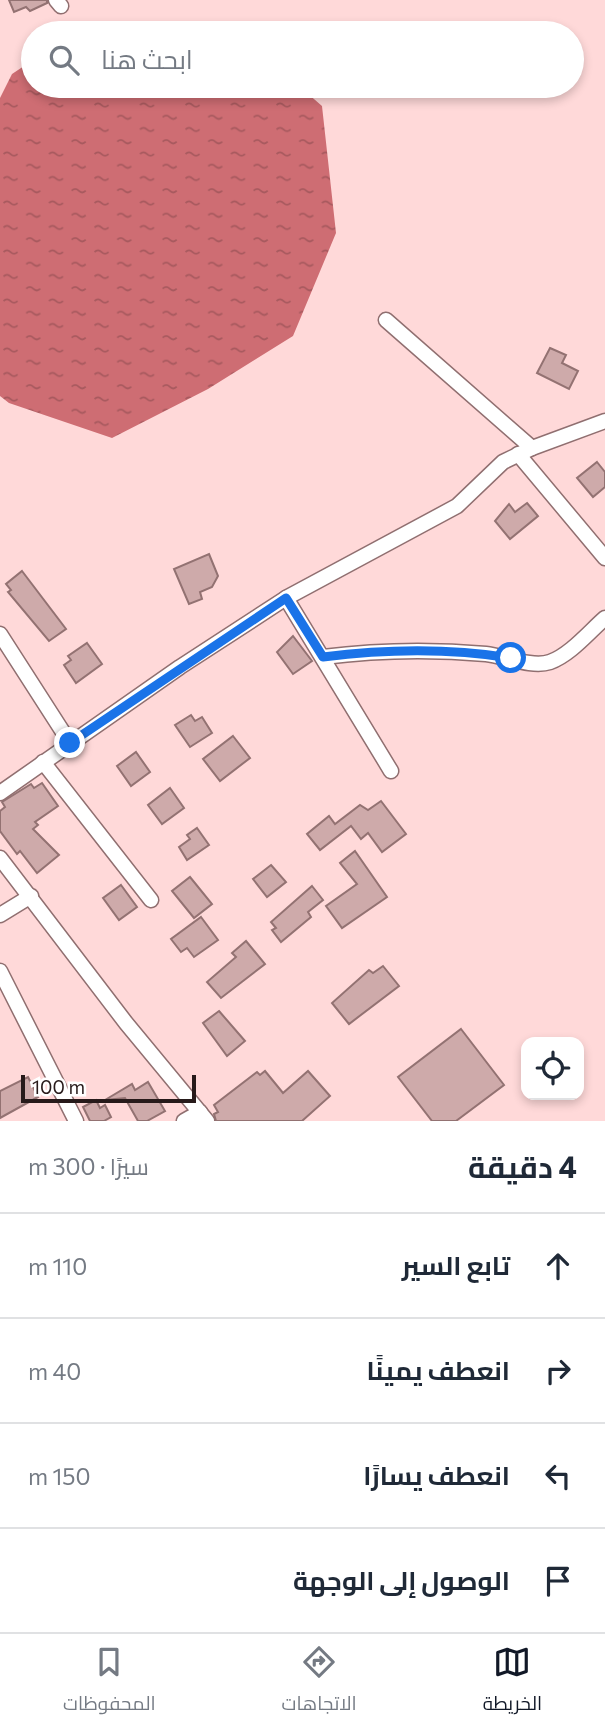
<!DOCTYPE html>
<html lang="ar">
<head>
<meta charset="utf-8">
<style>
  body { margin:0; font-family:Commissioner,Cairo,sans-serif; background:#f2f2f3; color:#1f2937; direction:rtl }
  .controls { position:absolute; right:21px; bottom:21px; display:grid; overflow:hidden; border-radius:14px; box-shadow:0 4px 10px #0003 }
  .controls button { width:63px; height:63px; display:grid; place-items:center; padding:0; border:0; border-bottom:2px solid #e0e1e3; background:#fff; color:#1f2937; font:35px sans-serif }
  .scale { position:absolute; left:21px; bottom:18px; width:175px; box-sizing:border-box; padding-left:7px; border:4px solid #271a1a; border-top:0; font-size:19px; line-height:24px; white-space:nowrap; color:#271a1a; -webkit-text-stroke:5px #fff; paint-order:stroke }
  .stop { position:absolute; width:21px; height:21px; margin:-16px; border:5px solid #1a73e8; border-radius:50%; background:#fff }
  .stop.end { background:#1a73e8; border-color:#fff; box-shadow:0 2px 7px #0008 }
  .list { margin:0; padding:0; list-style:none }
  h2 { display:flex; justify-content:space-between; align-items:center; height:91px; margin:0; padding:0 28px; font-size:30px }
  h2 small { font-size:23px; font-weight:400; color:#747a83 }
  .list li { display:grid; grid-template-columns:46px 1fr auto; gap:21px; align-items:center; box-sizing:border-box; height:105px; padding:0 28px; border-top:2px solid #e0e1e3 }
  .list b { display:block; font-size:26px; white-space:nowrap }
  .list em { font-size:23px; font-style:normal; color:#747a83 }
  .icon { flex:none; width:38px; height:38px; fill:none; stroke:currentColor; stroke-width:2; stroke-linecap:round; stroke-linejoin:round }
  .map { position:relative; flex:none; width:605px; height:1121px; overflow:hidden; direction:ltr }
  .search { position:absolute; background:#fff; box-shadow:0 4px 10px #0003; left:21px; right:21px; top:21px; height:77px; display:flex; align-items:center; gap:18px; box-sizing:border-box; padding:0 24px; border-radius:38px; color:#747a83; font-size:26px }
  .sheet { height:511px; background:#fff }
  nav { display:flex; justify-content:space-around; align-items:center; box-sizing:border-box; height:98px; border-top:2px solid #e0e1e3; background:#fff; font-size:19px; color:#747a83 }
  nav a { display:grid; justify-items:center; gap:4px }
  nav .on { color:#111827 }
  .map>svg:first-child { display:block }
  .water { fill:url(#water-ripples) }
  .building { fill:#ceaaaa; stroke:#937272; stroke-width:2 }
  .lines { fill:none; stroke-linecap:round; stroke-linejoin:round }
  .minor-casing { stroke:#906f70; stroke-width:17 }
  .minor { stroke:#fff; stroke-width:14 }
  .route { stroke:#1a73e8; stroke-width:9 }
</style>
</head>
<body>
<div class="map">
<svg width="605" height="1121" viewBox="0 0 605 1121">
  <defs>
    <pattern id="water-ripples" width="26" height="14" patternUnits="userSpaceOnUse" patternTransform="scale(1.75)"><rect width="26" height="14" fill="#ce6d73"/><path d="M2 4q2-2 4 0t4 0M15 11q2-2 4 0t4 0" fill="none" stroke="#a7595e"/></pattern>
  </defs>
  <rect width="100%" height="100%" fill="#ffd9d9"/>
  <path class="water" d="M 33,60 L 33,86 L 299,86 L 322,106 L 336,233 L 293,336 L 208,389 L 112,438 L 9,403 L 0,396 L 0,98 L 12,74 Z"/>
  <g class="building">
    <path d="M 9,0 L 47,0 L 47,3 L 30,11 L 26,7 L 14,12 Z"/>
    <path d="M 550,348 L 566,355 L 562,363 L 578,371 L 569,389 L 537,373 Z"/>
    <path d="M 597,462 L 605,472 L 605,487 L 593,497 L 577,478 Z"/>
    <path d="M 527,503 L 538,516 L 510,539 L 495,521 L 509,504 L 515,512 Z"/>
    <path d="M 209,554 L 218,576 L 212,587 L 200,592 L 202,599 L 189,604 L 174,569 Z"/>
    <path d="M 22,571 L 66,629 L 49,641 L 8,592 L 11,590 L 6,584 Z"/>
    <path d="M 293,636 L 312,661 L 293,674 L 277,652 Z"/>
    <path d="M 87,643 L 102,664 L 76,683 L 64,665 L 71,660 L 68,656 Z"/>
    <path d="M 191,715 L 195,721 L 202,717 L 212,733 L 190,747 L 175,725 Z"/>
    <path d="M 233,736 L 250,758 L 220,781 L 203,759 Z"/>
    <path d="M 136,752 L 150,772 L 131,786 L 117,766 Z"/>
    <path d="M 42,783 L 58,806 L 35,822 L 38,825 L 33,829 L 59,855 L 37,873 L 20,851 L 17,854 L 0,831 L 0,811 L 5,807 L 2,802 L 31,784 L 34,788 Z"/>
    <path d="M 170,788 L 184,808 L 162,824 L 148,805 Z"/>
    <path d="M 381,801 L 406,834 L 382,852 L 368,833 L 361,839 L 351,826 L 320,850 L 307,834 L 329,816 L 335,824 L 360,805 L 368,810 Z"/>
    <path d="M 197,828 L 209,845 L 187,860 L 179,847 L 190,839 L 187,835 Z"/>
    <path d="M 355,851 L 387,897 L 342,928 L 326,906 L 357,884 L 340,863 Z"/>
    <path d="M 271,865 L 286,882 L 267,897 L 253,879 Z"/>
    <path d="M 190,877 L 212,904 L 194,918 L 172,891 Z"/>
    <path d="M 121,885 L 137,907 L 119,920 L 103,898 Z"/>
    <path d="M 312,886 L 323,900 L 308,912 L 311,917 L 281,942 L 272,930 L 276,928 L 271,922 Z"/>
    <path d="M 201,917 L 218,940 L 194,957 L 187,948 L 181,952 L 171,939 Z"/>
    <path d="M 246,941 L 265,964 L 221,998 L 207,982 L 236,957 L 232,953 Z"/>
    <path d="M 383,966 L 399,986 L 349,1024 L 332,1003 L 369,970 L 373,973 Z"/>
    <path d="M 219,1011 L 245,1041 L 227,1056 L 203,1023 Z"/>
    <path d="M 461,1029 L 504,1085 L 456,1121 L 432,1121 L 398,1077 Z"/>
    <path d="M 265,1071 L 283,1093 L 308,1071 L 330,1096 L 302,1121 L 216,1121 L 214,1114 L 218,1112 L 214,1105 L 257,1072 L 260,1075 Z"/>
    <path d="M 28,1077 L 38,1097 L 0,1118 L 0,1091 Z"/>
    <path d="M 148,1082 L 165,1111 L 147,1121 L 138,1121 L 125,1098 L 105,1100 L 132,1084 L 135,1090 Z"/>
    <path d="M 96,1100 L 100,1108 L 105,1105 L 111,1117 L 104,1121 L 90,1121 L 83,1107 Z"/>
  </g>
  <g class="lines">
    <defs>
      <g id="minor">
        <path d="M 56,0 L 61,6"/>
        <path d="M 386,320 L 532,448"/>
        <path d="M 518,454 L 605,558"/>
        <path d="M 286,598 L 391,771"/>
        <path d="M 0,634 L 70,743"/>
        <path d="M 323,657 C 377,650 431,649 486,654 C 504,656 532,668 550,662 C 570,655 589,632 605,618"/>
        <path d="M 43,762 L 151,900"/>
        <path d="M 0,793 L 180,667 L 286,598 L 457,506 L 503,462 L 532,448 L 605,421"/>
        <path d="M 0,858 L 126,1023 L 207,1121"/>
        <path d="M 0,915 L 31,896"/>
        <path d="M 0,971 L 76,1121"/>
        <path d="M 184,1121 L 200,1112"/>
      </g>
    </defs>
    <use href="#minor" class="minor-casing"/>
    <use href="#minor" class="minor"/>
  </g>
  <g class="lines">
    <path class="route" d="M 70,743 L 286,598 L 323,657 C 386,649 449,648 511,658"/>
  </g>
</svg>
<div class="controls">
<button><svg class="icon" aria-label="locate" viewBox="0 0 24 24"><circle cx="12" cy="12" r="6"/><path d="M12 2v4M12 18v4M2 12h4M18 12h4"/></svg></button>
</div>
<div class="scale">100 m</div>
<div class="stop" style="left:511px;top:658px"></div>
<div class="stop end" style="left:70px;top:743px"></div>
<div class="search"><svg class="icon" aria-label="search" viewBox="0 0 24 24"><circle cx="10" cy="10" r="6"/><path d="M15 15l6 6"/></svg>ابحث هنا</div>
</div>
<section class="sheet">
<h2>4 دقيقة<small>سيرًا · 300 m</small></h2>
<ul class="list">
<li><svg class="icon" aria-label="ahead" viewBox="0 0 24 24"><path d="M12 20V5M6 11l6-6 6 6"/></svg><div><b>تابع السير</b></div><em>110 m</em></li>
<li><svg class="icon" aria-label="right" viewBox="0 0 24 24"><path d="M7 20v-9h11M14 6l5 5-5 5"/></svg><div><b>انعطف يمينًا</b></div><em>40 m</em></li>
<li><svg class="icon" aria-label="left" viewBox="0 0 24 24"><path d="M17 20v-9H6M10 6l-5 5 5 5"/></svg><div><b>انعطف يسارًا</b></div><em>150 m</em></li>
<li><svg class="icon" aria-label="arrive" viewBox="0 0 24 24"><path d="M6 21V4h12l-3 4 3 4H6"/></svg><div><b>الوصول إلى الوجهة</b></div></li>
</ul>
</section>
<nav>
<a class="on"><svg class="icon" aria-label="map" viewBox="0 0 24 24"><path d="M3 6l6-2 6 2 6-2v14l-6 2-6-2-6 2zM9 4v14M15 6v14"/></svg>الخريطة</a>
<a><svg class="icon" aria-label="directions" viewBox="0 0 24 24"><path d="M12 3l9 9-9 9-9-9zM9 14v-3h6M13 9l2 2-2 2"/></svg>الاتجاهات</a>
<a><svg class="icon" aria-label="saved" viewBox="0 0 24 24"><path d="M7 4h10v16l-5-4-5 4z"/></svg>المحفوظات</a>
</nav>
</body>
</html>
